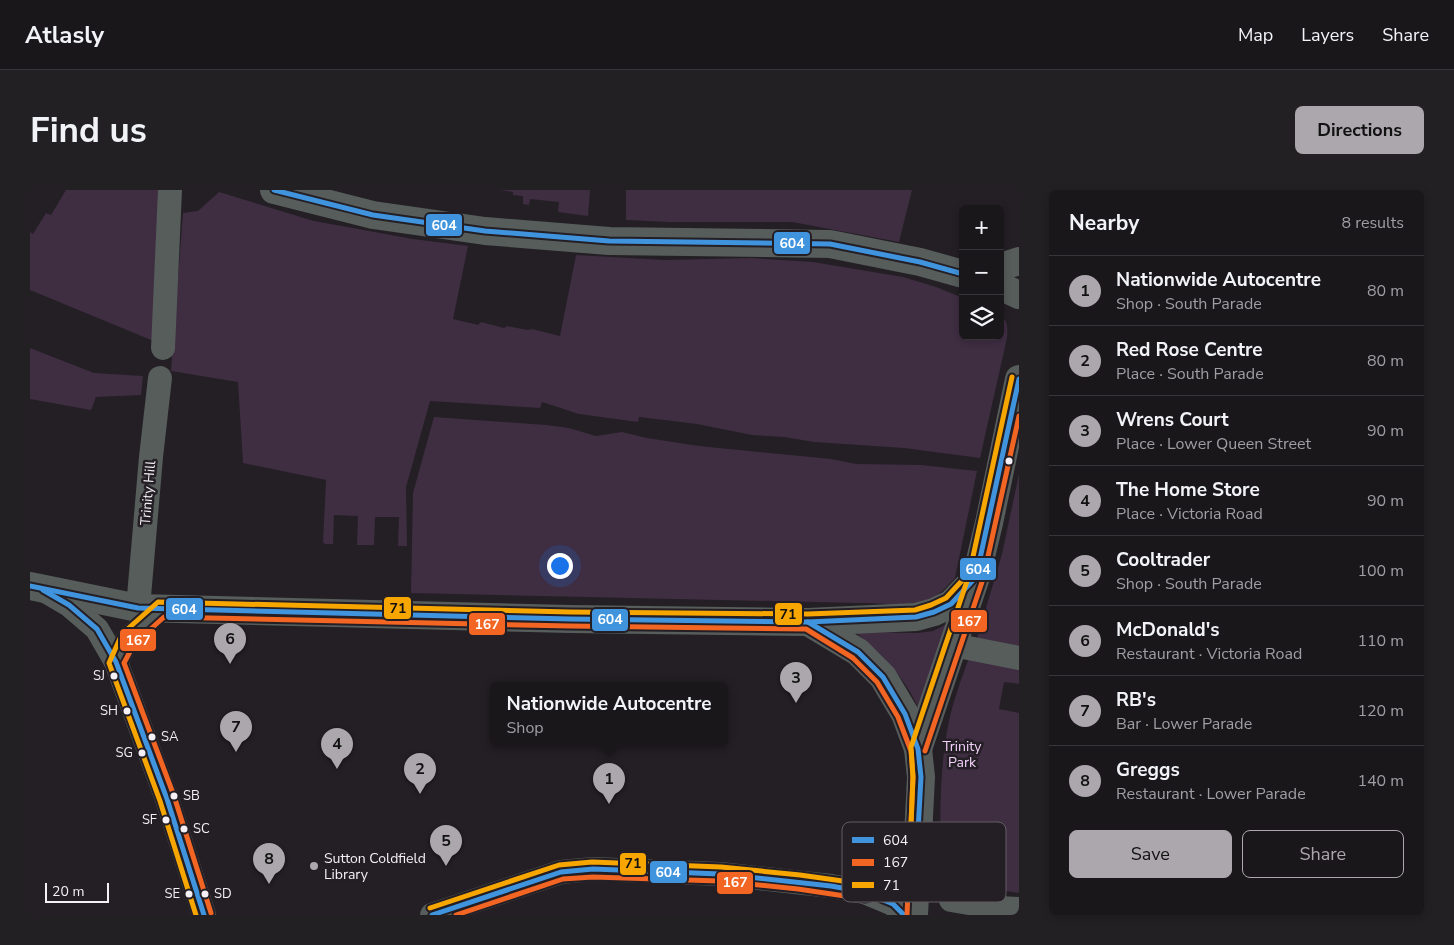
<!DOCTYPE html>
<html lang="en">
<head>
<meta charset="utf-8">
<style>
  body { margin:0; font-family:"Nunito Sans",sans-serif; background:#232024; color:#f1f3f6 }
  .controls { position:absolute; right:15px; top:15px; display:grid; overflow:hidden; border-radius:8px; box-shadow:0 2px 8px #0003 }
  .controls button { width:45px; height:45px; display:grid; place-items:center; padding:0; border:0; border-bottom:1px solid #38363a; background:#1a171b; color:#f1f3f6; font:25px sans-serif }
  .scale { position:absolute; left:15px; bottom:12px; width:64px; box-sizing:border-box; padding-left:5px; border:2px solid #f4f0f5; border-top:0; font-size:14px; line-height:18px; white-space:nowrap; color:#f4f0f5; -webkit-text-stroke:4px #241e25; paint-order:stroke }
  .you { position:absolute; left:529px; top:375px; width:18px; height:18px; margin:-12px; border:4px solid #fff; border-radius:50%; background:#1a73e8; box-shadow:0 0 0 8px #1a73e833 }
  .badge { display:grid; place-items:center; width:32px; height:32px; border-radius:50%; background:#aba7ac; color:#111; font-size:16px; font-weight:700 }
  .pin { position:absolute; translate:-50% -41px; filter:drop-shadow(0 1px 2px #0008) }
  .pin::after { content:''; position:absolute; top:26px; width:18px; height:15px; background:inherit; clip-path:polygon(0 0,100% 0,50% 100%) }
  .popup { position:absolute; left:460px; top:492px; width:238px; height:65px; box-sizing:border-box; display:grid; place-content:center; border-radius:8px; background:#1a171b; filter:drop-shadow(0 1px 4px #0005); font-size:16px; white-space:nowrap; color:#9f9fa3 }
  .popup b { font-size:19px; color:#f1f3f6 }
  .popup::after { content:''; position:absolute; left:50%; top:100%; margin-left:-10px; border:10px solid transparent; border-top-color:#1a171b }
  .list { margin:0; padding:0; list-style:none }
  h2 { display:flex; justify-content:space-between; align-items:center; height:65px; margin:0; padding:0 20px; font-size:21px }
  h2 small { font-size:16px; font-weight:400; color:#9f9fa3 }
  .list li { display:grid; grid-template-columns:32px 1fr auto; gap:15px; align-items:center; box-sizing:border-box; height:70px; padding:0 20px; border-top:1px solid #38363a }
  .list b { display:block; font-size:19px; white-space:nowrap }
  .list p { margin:0; font-size:16px; white-space:nowrap; color:#9f9fa3 }
  .list em { font-size:16px; font-style:normal; color:#9f9fa3 }
  .actions { display:flex; gap:10px; padding:15px 20px }
  .actions a { flex:1; padding:11px 0; border:1px solid #aba7ac; border-radius:8px; text-align:center; font-size:18px; color:#aba7ac }
  .actions .main { background:#aba7ac; color:#111 }
  .icon { flex:none; width:28px; height:28px; fill:none; stroke:currentColor; stroke-width:2; stroke-linecap:round; stroke-linejoin:round }
  .map { position:relative; flex:none; width:989px; height:725px; overflow:hidden; border-radius:8px }
  header { display:flex; align-items:center; gap:30px; box-sizing:border-box; height:70px; padding:0 25px; background:#1a171b; border-bottom:1px solid #38363a }
  header strong { font-size:24px }
  nav { display:flex; gap:28px; margin-inline-start:auto; font-size:18px }
  .intro { display:flex; align-items:center; justify-content:space-between; box-sizing:border-box; height:120px; padding:0 30px }
  h1 { margin:0; font-size:35px }
  .button { padding:12px 22px; border-radius:8px; background:#aba7ac; color:#111; font-size:18px; font-weight:700 }
  main { display:flex; gap:30px; padding:0 30px }
  aside { flex:1; background:#1a171b; border-radius:8px; box-shadow:0 2px 8px #0003 }
  .map>svg:first-child { display:block }
  .green { fill:#3f2d42 }
  .lines { fill:none; stroke-linecap:round; stroke-linejoin:round }
  .minor { stroke:#565d5a; stroke-width:24 }
  .tertiary { stroke:#565d5a; stroke-width:28 }
  .primary { stroke:#575d5b; stroke-width:28 }
  .bus-1-casing { stroke:#241e25; stroke-width:9 }
  .bus-2-casing { stroke:#241e25; stroke-width:9 }
  .bus-3-casing { stroke:#241e25; stroke-width:9 }
  .bus-1 { stroke:#4094de; stroke-width:5 }
  .bus-2 { stroke:#f26522; stroke-width:5 }
  .bus-3 { stroke:#f7a600; stroke-width:5 }
  .bus-dot { fill:#f4f0f5; stroke:#241e25; stroke-width:2 }
  .poi-dot { fill:#aba7ac; stroke:#241e25; stroke-width:2 }
  .labels { text-anchor:middle; dominant-baseline:central; stroke-width:5; stroke-linejoin:round; paint-order:stroke }
  .bus-label { font-size:13px; fill:#f4f0f5; stroke:#241e25; text-anchor:end }
  .street-label { font-size:14px; fill:#f4f0f5; stroke:#241e25 }
  .park-label { font-size:14px; fill:#f3d1f9; stroke:#241e25 }
  .poi-label { font-size:14px; fill:#f4f0f5; stroke:#241e25; text-anchor:start }
  .key { fill:#241e25; stroke:#625d63; stroke-width:1 }
  .key-label { font-size:14px; fill:#f4f0f5 }
  .line-badge { stroke:#241e25; stroke-width:2 }
  .badge-label { font-size:14px; text-anchor:middle; font-weight:bold; fill:#fff }
  .pale-badge-label { font-size:14px; text-anchor:middle; font-weight:bold; fill:#111 }
</style>
</head>
<body>
<header>
<strong>Atlasly</strong>
<nav><a>Map</a><a>Layers</a><a>Share</a></nav>
</header>
<div class="intro"><h1>Find us</h1><a class="button">Directions</a></div>
<main>
<div class="map">
<svg width="989" height="725" viewBox="0 0 989 725">
  <rect width="100%" height="100%" fill="#231f24"/>
  <g class="green">
    <path d="M 36,0 L 132,0 L 126,152 L 0,100 L 0,42 L 3,44 L 16,23 L 21,25 Z"/>
    <path d="M 470,0 L 560,0 L 558,26 L 528,22 L 529,12 L 500,9 L 499,15 L 493,14 L 493,6 L 483,5 L 483,2 Z"/>
    <path d="M 596,0 L 882,0 L 869,52 L 762,32 L 640,32 L 596,30 Z"/>
    <path d="M 189,2 L 284,31 L 383,49 L 438,56 L 423,129 L 448,135 L 451,132 L 474,138 L 477,136 L 498,140 L 502,139 L 530,146 L 546,65 L 634,70 L 721,68 L 783,72 L 873,87 L 906,97 L 933,108 L 933,146 L 970,146 L 970,125 C 978,130 978,139 977,148 L 950,268 L 874,258 L 784,252 L 754,247 L 722,245 L 667,234 L 609,227 L 608,232 L 549,224 L 512,212 L 510,218 L 400,211 L 376,297 L 377,356 L 368,356 L 369,327 L 345,327 L 344,355 L 327,355 L 328,326 L 304,325 L 303,354 L 295,354 L 293,352 L 296,290 L 213,273 L 208,192 L 141,181 L 153,23 L 168,21 Z"/>
    <path d="M 0,158 L 64,183 L 113,186 L 111,205 L 66,207 L 61,220 L 0,209 Z"/>
    <path d="M 404,227 L 516,235 L 539,238 L 566,246 L 592,242 L 617,248 L 669,256 L 801,269 L 826,274 L 891,275 L 947,281 L 925,388 C 917,397 906,408 894,412 C 879,416 845,413 827,413 L 381,403 L 383,303 Z"/>
    <path d="M 989,284 L 989,462 L 947,448 L 972,364 Z"/>
    <path d="M 919,433 L 890,521 C 874,486 854,466 825,442 L 887,443 L 903,441 Z"/>
    <path d="M 940,465 L 989,475 L 989,494 L 974,492 L 969,519 L 989,523 L 989,703 L 910,692 C 911,643 908,591 917,542 C 921,516 931,490 940,465 Z"/>
  </g>
  <g class="lines">
    <g class="minor">
      <path d="M 133,158 L 140,0"/>
      <path d="M 17,402 L 39,415 L 67,439 L 86,472 L 137,609 L 174,725"/>
      <path d="M 108,418 L 121,267 L 130,188"/>
      <path d="M 923,455 L 989,468"/>
      <path d="M 86,472 L 98,449 L 131,419"/>
      <path d="M 834,702 L 862,696 L 874,684 L 887,660"/>
      <path d="M 921,710 L 969,718 L 989,719"/>
      <path d="M 402,725 L 531,682 L 563,679 L 690,684 L 801,696 L 834,702 L 863,714 L 874,725"/>
    </g>
    <g class="tertiary">
      <path d="M 244,0 L 343,25 L 455,41 L 579,51 L 800,54 L 890,72 L 933,84"/>
      <path d="M 970,77 L 989,71"/>
      <path d="M 970,96 L 989,105"/>
      <path d="M 778,432 L 886,427 L 904,422 L 921,414 L 942,392"/>
      <path d="M 888,559 L 946,387 L 959,333 L 989,189"/>
    </g>
    <path class="primary" d="M 0,396 L 108,418 L 540,429 L 778,432 L 828,462 L 853,487 L 875,524 L 888,559 L 891,587 L 884,725"/>
    <defs>
      <g id="bus-1">
        <path d="M 244,0 L 343,25 L 455,41 L 579,51 L 800,54 L 890,72 L 933,84"/>
        <path d="M 0,396 L 108,418 L 540,429 L 778,432 L 886,427 L 904,422 L 921,414 L 946,387 L 989,189"/>
        <path d="M 13,400 L 39,415 L 67,439 L 86,472 L 137,609 L 174,725"/>
        <path d="M 778,432 L 828,462 L 853,487 L 875,524 L 888,559 L 891,587 L 887,660 L 874,684 L 862,696 L 834,702"/>
        <path d="M 402,725 L 531,682 L 563,679 L 690,684 L 801,696 L 834,702 L 863,714 L 874,725"/>
      </g>
      <g id="bus-2">
        <path d="M 895,561 L 953,389 L 989,226"/>
        <path d="M 181,723 L 144,606 L 94,473 L 104,454 L 134,427 L 540,436 L 776,439 L 823,468 L 847,492 L 868,527 L 881,561 L 883,587 L 877,725"/>
        <path d="M 426,725 L 533,689 L 563,687 L 689,691 L 768,699 L 835,709 L 867,702 L 880,688 L 894,664"/>
      </g>
      <g id="bus-3">
        <path d="M 400,718 L 529,675 L 562,672 L 691,677 L 770,685 L 834,694 L 858,689 L 868,679 L 880,658 L 883,587 L 881,557 L 939,385 L 982,187"/>
        <path d="M 166,725 L 130,611 L 79,473 L 92,444 L 128,412 L 540,422 L 778,424 L 885,420 L 901,415 L 916,408 L 940,382"/>
      </g>
    </defs>
    <use href="#bus-1" class="bus-1-casing"/>
    <use href="#bus-2" class="bus-2-casing"/>
    <use href="#bus-3" class="bus-3-casing"/>
    <use href="#bus-1" class="bus-1"/>
    <use href="#bus-2" class="bus-2"/>
    <use href="#bus-3" class="bus-3"/>
  </g>
  <g class="bus-dot">
    <circle cx="979" cy="271" r="4.5"/>
    <circle cx="84" cy="486" r="4.5"/>
    <circle cx="97" cy="521" r="4.5"/>
    <circle cx="122" cy="547" r="4.5"/>
    <circle cx="112" cy="563" r="4.5"/>
    <circle cx="144" cy="606" r="4.5"/>
    <circle cx="136" cy="630" r="4.5"/>
    <circle cx="154" cy="639" r="4.5"/>
    <circle cx="159" cy="704" r="4.5"/>
    <circle cx="175" cy="704" r="4.5"/>
  </g>
  <circle class="poi-dot" cx="284" cy="676" r="5"/>
  <g class="labels">
    <g class="bus-label">
      <text x="75" y="486">SJ</text>
      <text x="88" y="521">SH</text>
      <text x="131" y="547" text-anchor="start">SA</text>
      <text x="103" y="563">SG</text>
      <text x="153" y="606" text-anchor="start">SB</text>
      <text x="127" y="630">SF</text>
      <text x="163" y="639" text-anchor="start">SC</text>
      <text x="150" y="704">SE</text>
      <text x="184" y="704" text-anchor="start">SD</text>
    </g>
    <g class="street-label">
      <text transform="translate(118 303) rotate(-85)">Trinity Hill</text>
    </g>
    <g class="park-label">
      <text x="932" y="556">Trinity<tspan x="932" dy="16">Park</tspan></text>
    </g>
    <g class="poi-label">
      <text x="294" y="668">Sutton Coldfield<tspan x="294" dy="16">Library</tspan></text>
    </g>
  </g>
  <rect x="812" y="632" width="164" height="80" rx="8" class="key"/>
  <rect x="822" y="647" width="22" height="6" fill="#4094de"/>
  <rect x="822" y="669" width="22" height="7" fill="#f26522"/>
  <rect x="822" y="692" width="22" height="6" fill="#f7a600"/>
  <g class="key-label">
    <text x="853" y="655">604</text>
    <text x="853" y="677">167</text>
    <text x="853" y="700">71</text>
  </g>
  <g class="line-badge">
    <rect x="395" y="23" width="38" height="24" rx="5" fill="#4094de"/>
    <rect x="743" y="41" width="38" height="24" rx="5" fill="#4094de"/>
    <rect x="929" y="367" width="38" height="24" rx="5" fill="#4094de"/>
    <rect x="353" y="406" width="29" height="24" rx="5" fill="#f7a600"/>
    <rect x="135" y="407" width="39" height="24" rx="5" fill="#4094de"/>
    <rect x="744" y="412" width="29" height="24" rx="5" fill="#f7a600"/>
    <rect x="561" y="418" width="38" height="24" rx="5" fill="#4094de"/>
    <rect x="920" y="419" width="38" height="24" rx="5" fill="#f26522"/>
    <rect x="438" y="422" width="38" height="24" rx="5" fill="#f26522"/>
    <rect x="89" y="438" width="38" height="24" rx="5" fill="#f26522"/>
    <rect x="589" y="662" width="28" height="24" rx="5" fill="#f7a600"/>
    <rect x="619" y="670" width="39" height="24" rx="5" fill="#4094de"/>
    <rect x="686" y="681" width="38" height="24" rx="5" fill="#f26522"/>
  </g>
  <g class="badge-label">
    <text x="414" y="40">604</text>
    <text x="762" y="58">604</text>
    <text x="948" y="384">604</text>
    <text x="154" y="424">604</text>
    <text x="580" y="434">604</text>
    <text x="939" y="436">167</text>
    <text x="457" y="439">167</text>
    <text x="108" y="455">167</text>
    <text x="638" y="687">604</text>
    <text x="705" y="697">167</text>
  </g>
  <g class="pale-badge-label">
    <text x="368" y="423">71</text>
    <text x="758" y="429">71</text>
    <text x="603" y="678">71</text>
  </g>
</svg>
<div class="controls">
<button>+</button>
<button>−</button>
<button><svg class="icon" aria-label="layers" viewBox="0 0 24 24"><path d="M12 4l9 5-9 5-9-5zM3 14l9 5 9-5"/></svg></button>
</div>
<div class="scale">20 m</div>
<div class="you"></div>
<div class="pin badge" style="left:579px;top:614px">1</div>
<div class="popup"><b>Nationwide Autocentre</b>Shop</div>
<div class="pin badge" style="left:390px;top:604px">2</div>
<div class="pin badge" style="left:766px;top:513px">3</div>
<div class="pin badge" style="left:307px;top:579px">4</div>
<div class="pin badge" style="left:416px;top:676px">5</div>
<div class="pin badge" style="left:200px;top:474px">6</div>
<div class="pin badge" style="left:206px;top:562px">7</div>
<div class="pin badge" style="left:239px;top:694px">8</div>
</div>
<aside>
<h2>Nearby<small>8 results</small></h2>
<ul class="list">
<li><span class="badge">1</span><div><b>Nationwide Autocentre</b><p>Shop · South Parade</p></div><em>80 m</em></li>
<li><span class="badge">2</span><div><b>Red Rose Centre</b><p>Place · South Parade</p></div><em>80 m</em></li>
<li><span class="badge">3</span><div><b>Wrens Court</b><p>Place · Lower Queen Street</p></div><em>90 m</em></li>
<li><span class="badge">4</span><div><b>The Home Store</b><p>Place · Victoria Road</p></div><em>90 m</em></li>
<li><span class="badge">5</span><div><b>Cooltrader</b><p>Shop · South Parade</p></div><em>100 m</em></li>
<li><span class="badge">6</span><div><b>McDonald's</b><p>Restaurant · Victoria Road</p></div><em>110 m</em></li>
<li><span class="badge">7</span><div><b>RB's</b><p>Bar · Lower Parade</p></div><em>120 m</em></li>
<li><span class="badge">8</span><div><b>Greggs</b><p>Restaurant · Lower Parade</p></div><em>140 m</em></li>
</ul>
<div class="actions"><a class="main">Save</a><a>Share</a></div>
</aside>
</main>
</body>
</html>
